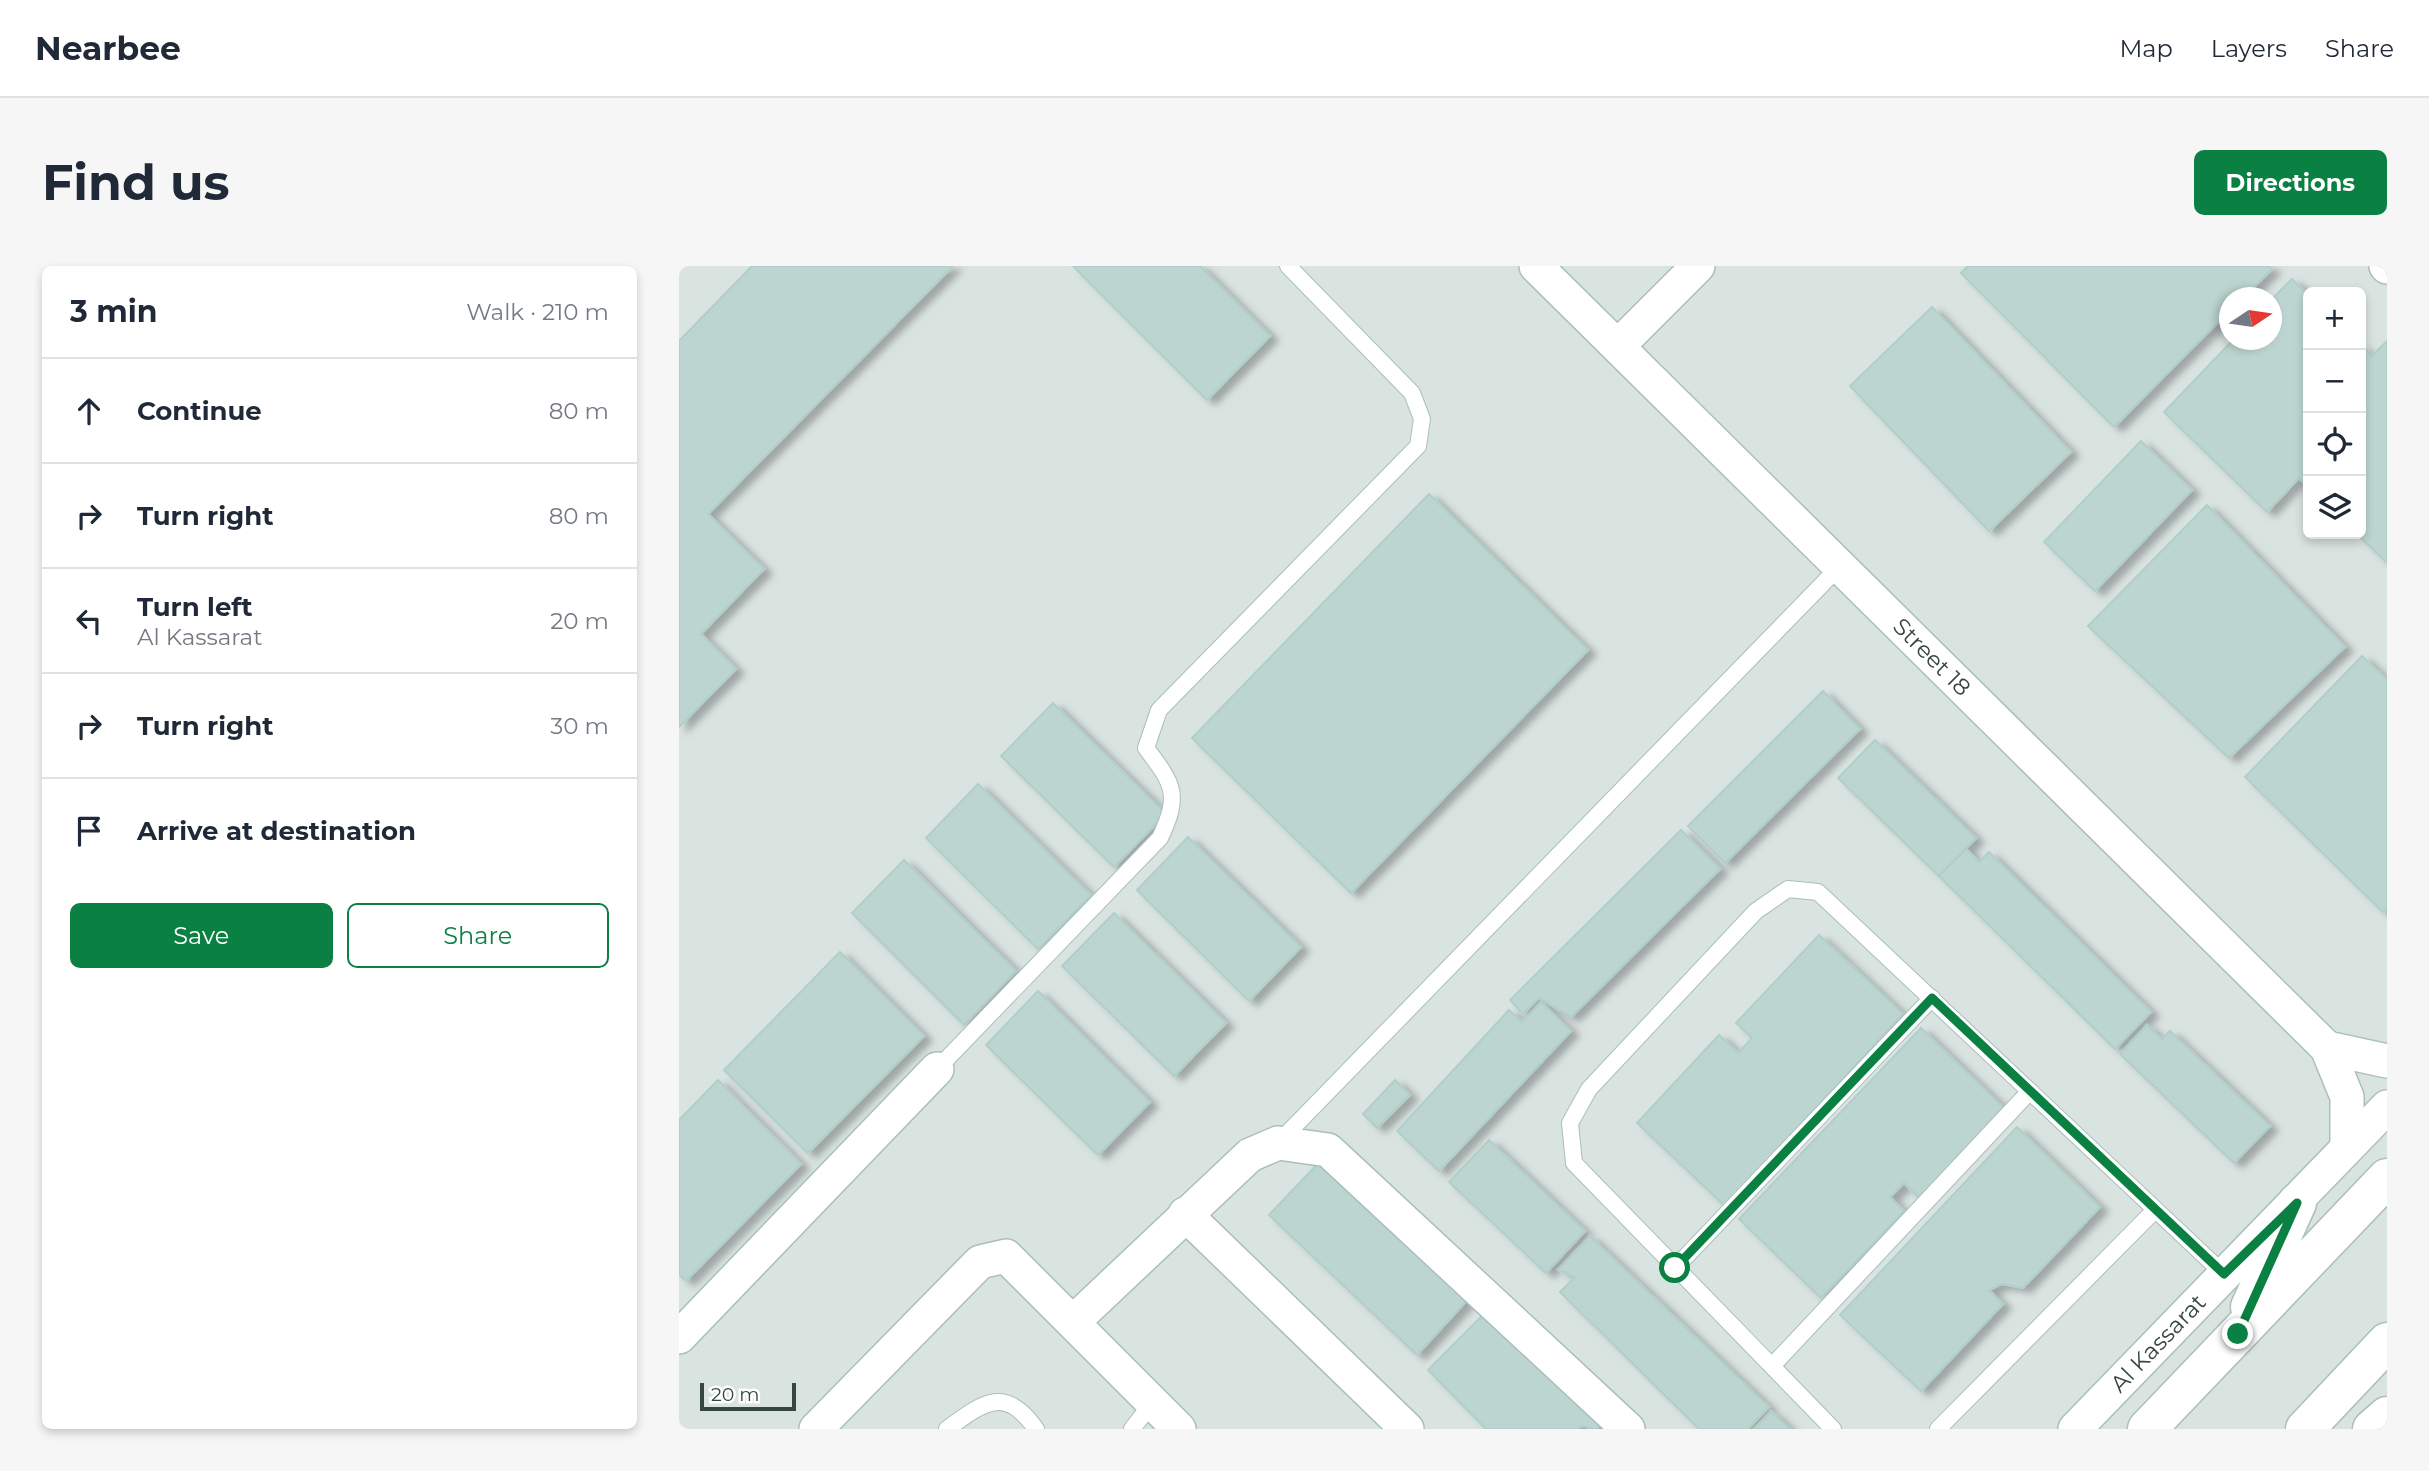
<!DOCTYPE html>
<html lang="en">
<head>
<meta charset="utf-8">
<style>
  body { margin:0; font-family:Montserrat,sans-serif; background:#f6f6f7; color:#1f2937 }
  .controls { position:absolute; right:21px; top:21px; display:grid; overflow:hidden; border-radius:10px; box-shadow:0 4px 10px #0003 }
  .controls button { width:63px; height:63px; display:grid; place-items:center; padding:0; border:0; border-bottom:2px solid #e0e1e3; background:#fff; color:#1f2937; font:35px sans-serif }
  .compass { position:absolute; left:1540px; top:21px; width:63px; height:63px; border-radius:50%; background:#fff; box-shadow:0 4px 10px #0003; rotate:77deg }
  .scale { position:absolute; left:21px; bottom:18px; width:96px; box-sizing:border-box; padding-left:7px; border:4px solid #364644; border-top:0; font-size:19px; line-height:24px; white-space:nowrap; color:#364644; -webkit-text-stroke:5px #fff; paint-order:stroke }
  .stop { position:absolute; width:21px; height:21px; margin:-16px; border:5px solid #0b8043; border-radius:50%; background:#fff }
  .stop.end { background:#0b8043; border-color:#fff; box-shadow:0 2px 7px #0008 }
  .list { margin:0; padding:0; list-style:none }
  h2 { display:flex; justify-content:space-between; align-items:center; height:91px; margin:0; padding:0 28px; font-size:30px }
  h2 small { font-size:23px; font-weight:400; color:#747a83 }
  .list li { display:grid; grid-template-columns:46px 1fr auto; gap:21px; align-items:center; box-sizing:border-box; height:105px; padding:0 28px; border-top:2px solid #e0e1e3 }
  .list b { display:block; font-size:26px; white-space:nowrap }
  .list p { margin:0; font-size:23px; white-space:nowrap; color:#747a83 }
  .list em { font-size:23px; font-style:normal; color:#747a83 }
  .actions { display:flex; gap:14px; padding:21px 28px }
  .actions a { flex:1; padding:16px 0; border:2px solid #0b8043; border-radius:10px; text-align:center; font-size:24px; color:#0b8043 }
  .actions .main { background:#0b8043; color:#fff }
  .icon { flex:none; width:38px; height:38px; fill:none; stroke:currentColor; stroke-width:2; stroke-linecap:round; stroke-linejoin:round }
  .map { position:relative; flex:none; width:1708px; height:1163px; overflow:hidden; border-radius:10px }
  header { display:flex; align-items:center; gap:42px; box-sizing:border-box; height:98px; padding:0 35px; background:#fff; border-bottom:2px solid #e0e1e3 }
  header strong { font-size:33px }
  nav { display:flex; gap:38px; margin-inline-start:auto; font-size:24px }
  .intro { display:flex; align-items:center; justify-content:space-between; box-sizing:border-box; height:168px; padding:0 42px }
  h1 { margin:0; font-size:49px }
  .button { padding:18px 32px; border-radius:10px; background:#0b8043; color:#fff; font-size:24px; font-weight:700 }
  main { display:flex; gap:42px; padding:0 42px }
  aside { flex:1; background:#fff; border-radius:10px; box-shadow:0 4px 10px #0003 }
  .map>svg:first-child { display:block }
  .industrial { fill:#d9e3e0; fill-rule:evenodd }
  .building { fill:#bdd5d0; stroke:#b1cfca; stroke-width:2; filter:url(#shadow) }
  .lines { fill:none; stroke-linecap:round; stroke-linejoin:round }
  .service-casing { stroke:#aabfbc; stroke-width:18 }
  .minor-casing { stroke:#aabfbc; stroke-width:36 }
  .tertiary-casing { stroke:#aabfbc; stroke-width:41 }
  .service { stroke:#fff; stroke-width:16 }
  .minor { stroke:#fff; stroke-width:33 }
  .tertiary { stroke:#fff; stroke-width:38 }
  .route { stroke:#0b8043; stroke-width:9 }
  .labels { text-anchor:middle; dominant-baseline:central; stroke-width:5; stroke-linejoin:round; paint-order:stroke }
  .street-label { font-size:23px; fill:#364644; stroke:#fff }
</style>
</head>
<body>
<header>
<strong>Nearbee</strong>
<nav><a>Map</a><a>Layers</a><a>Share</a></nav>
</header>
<div class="intro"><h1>Find us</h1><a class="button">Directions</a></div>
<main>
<aside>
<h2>3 min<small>Walk · 210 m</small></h2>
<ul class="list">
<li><svg class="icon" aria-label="ahead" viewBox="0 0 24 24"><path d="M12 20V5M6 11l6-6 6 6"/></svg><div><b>Continue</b></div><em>80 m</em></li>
<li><svg class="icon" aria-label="right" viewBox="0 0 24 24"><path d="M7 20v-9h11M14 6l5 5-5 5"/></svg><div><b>Turn right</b></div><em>80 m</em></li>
<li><svg class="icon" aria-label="left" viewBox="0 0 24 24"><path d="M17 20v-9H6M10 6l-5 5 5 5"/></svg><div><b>Turn left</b><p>Al Kassarat</p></div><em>20 m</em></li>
<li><svg class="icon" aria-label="right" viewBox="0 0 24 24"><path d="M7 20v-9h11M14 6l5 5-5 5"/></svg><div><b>Turn right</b></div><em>30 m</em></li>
<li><svg class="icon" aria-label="arrive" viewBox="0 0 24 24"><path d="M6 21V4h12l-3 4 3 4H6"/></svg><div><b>Arrive at destination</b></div></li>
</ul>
<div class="actions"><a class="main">Save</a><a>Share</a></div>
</aside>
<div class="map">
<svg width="1708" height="1163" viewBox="0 0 1708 1163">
  <defs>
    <filter id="shadow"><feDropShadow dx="8" dy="4.5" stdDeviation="3.5" flood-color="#0004"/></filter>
  </defs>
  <rect width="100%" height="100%" fill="#e8f3f2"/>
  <path class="industrial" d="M 0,0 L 1708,0 L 1708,1163 L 0,1163 ZM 1629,26 L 1682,26 L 1682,268 L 1629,268 ZM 1550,32 L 1592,32 L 1592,74 L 1550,74 Z"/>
  <g class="building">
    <path d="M 73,0 L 274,0 L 29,248 L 85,303 L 22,368 L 57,403 L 0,461 L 0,75 Z"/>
    <path d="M 394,0 L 521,0 L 591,70 L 528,134 Z"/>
    <path d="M 1289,0 L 1590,0 L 1593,3 L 1564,32 L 1550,32 L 1550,45 L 1435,161 L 1282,7 Z"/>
    <path d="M 1613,13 L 1629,29 L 1629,221 L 1620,212 L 1588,246 L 1485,146 L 1554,74 L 1592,74 L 1592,34 Z"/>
    <path d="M 1253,41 L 1392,186 L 1310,265 L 1171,120 Z"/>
    <path d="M 1708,75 L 1708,294 L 1706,295 L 1678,268 L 1682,268 L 1682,79 L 1693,90 Z"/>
    <path d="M 1462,175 L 1513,224 L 1416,325 L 1365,276 Z"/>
    <path d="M 750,228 L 909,384 L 672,627 L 513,472 Z"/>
    <path d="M 1528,239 L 1666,381 L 1550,492 L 1409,360 Z"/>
    <path d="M 1683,390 L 1708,414 L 1708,642 L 1704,646 L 1566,511 Z"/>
    <path d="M 1144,425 L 1181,463 L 1046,597 L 1009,560 Z"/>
    <path d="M 374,437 L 487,548 L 435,601 L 322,490 Z"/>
    <path d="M 1196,474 L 1297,572 L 1260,610 L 1159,512 Z"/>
    <path d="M 299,518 L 412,629 L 359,683 L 247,572 Z"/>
    <path d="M 1002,564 L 1041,603 L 892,751 L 860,732 L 844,748 L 831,734 Z"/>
    <path d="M 509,571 L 622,681 L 570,735 L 458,624 Z"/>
    <path d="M 1287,583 L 1300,596 L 1310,586 L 1472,746 L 1436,783 L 1260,610 Z"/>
    <path d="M 225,594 L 337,705 L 285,759 L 173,647 Z"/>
    <path d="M 435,647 L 547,757 L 495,810 L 383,700 Z"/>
    <path d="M 1140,669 L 1224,748 L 1046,940 L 958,857 L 1040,769 L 1059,787 L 1073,772 L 1057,757 Z"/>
    <path d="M 161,686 L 245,770 L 129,887 L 45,804 Z"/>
    <path d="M 359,725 L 471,836 L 419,889 L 307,779 Z"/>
    <path d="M 862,736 L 892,765 L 760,905 L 718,865 L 830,744 L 843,756 Z"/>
    <path d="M 1468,759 L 1483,773 L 1491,765 L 1591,860 L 1555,897 L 1441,788 Z"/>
    <path d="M 1242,762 L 1326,843 L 1241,933 L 1225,917 L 1211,931 L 1225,945 L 1142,1032 L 1060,953 Z"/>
    <path d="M 39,814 L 122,898 L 7,1015 L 0,1009 L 0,854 Z"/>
    <path d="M 716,814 L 731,829 L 698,862 L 684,848 Z"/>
    <path d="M 1338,861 L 1421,941 L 1344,1022 L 1323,1018 L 1310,1024 L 1324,1038 L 1242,1125 L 1161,1049 Z"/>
    <path d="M 810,874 L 906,965 L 867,1007 L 770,916 Z"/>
    <path d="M 645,891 L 792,1030 L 738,1089 L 590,949 Z"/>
    <path d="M 911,970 L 1090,1141 L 1069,1163 L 1020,1163 L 881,1026 L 896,1011 L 879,1004 Z"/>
    <path d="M 805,1048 L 921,1159 L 917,1163 L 902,1160 L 899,1163 L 807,1163 L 749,1104 Z"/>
    <path d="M 1092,1145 L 1111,1163 L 1075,1163 Z"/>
  </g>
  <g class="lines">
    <defs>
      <g id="service">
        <path d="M 258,803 L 481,572 C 502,528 494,518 467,482 L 480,444 L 739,180 L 743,153 L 733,127 L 609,0"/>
        <path d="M 599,877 L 1161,300"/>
        <path d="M 996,1002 L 1253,732"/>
        <path d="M 1094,1099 L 1351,825"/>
        <path d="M 268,1163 C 305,1136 326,1119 357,1163"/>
        <path d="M 453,1163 L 474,1136"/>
        <path d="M 1154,1163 L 895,897 L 891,857 L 910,823 L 1077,645 L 1109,623 L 1139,626 L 1545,1008"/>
        <path d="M 1259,1163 L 1476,944"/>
      </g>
      <g id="minor">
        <path d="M 857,0 L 1648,782 L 1668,831 L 1668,881"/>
        <path d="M 1707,0 L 1708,1"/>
        <path d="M 939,80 L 1019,0"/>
        <path d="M 1648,782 L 1708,795"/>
        <path d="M 506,948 L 728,1163"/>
        <path d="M 394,1056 L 571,889 L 599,877 L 649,884 L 949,1163"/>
        <path d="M 0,1071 L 258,803"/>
        <path d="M 137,1163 L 301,996 L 327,990 L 500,1163"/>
        <path d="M 1396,1163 L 1708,841"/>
      </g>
      <g id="tertiary">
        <path d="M 1571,1041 L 1618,937"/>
        <path d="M 1468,1163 L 1708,912"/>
        <path d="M 1626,1163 L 1708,1076"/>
        <path d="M 1693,1163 L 1708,1150"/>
      </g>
    </defs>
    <use href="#service" class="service-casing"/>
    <use href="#minor" class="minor-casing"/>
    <use href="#tertiary" class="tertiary-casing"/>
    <use href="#service" class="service"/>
    <use href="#minor" class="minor"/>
    <use href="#tertiary" class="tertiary"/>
  </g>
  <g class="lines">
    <path class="route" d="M 996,1002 L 1253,732 L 1545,1008 L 1618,937 L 1559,1068"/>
  </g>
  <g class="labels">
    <g class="street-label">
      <text transform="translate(1253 391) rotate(45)">Street 18</text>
      <text transform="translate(1479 1077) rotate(-46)">Al Kassarat</text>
    </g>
  </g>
</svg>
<div class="controls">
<button>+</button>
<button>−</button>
<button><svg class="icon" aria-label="locate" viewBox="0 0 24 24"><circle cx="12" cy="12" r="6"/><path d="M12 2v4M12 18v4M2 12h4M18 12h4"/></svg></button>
<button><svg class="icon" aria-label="layers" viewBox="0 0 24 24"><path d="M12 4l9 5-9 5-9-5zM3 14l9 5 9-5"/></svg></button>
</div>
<svg class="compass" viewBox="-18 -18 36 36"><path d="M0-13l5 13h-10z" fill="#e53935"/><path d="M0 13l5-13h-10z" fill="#747a83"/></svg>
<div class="scale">20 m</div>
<div class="stop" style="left:996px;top:1002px"></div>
<div class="stop end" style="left:1559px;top:1068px"></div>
</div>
</main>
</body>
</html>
